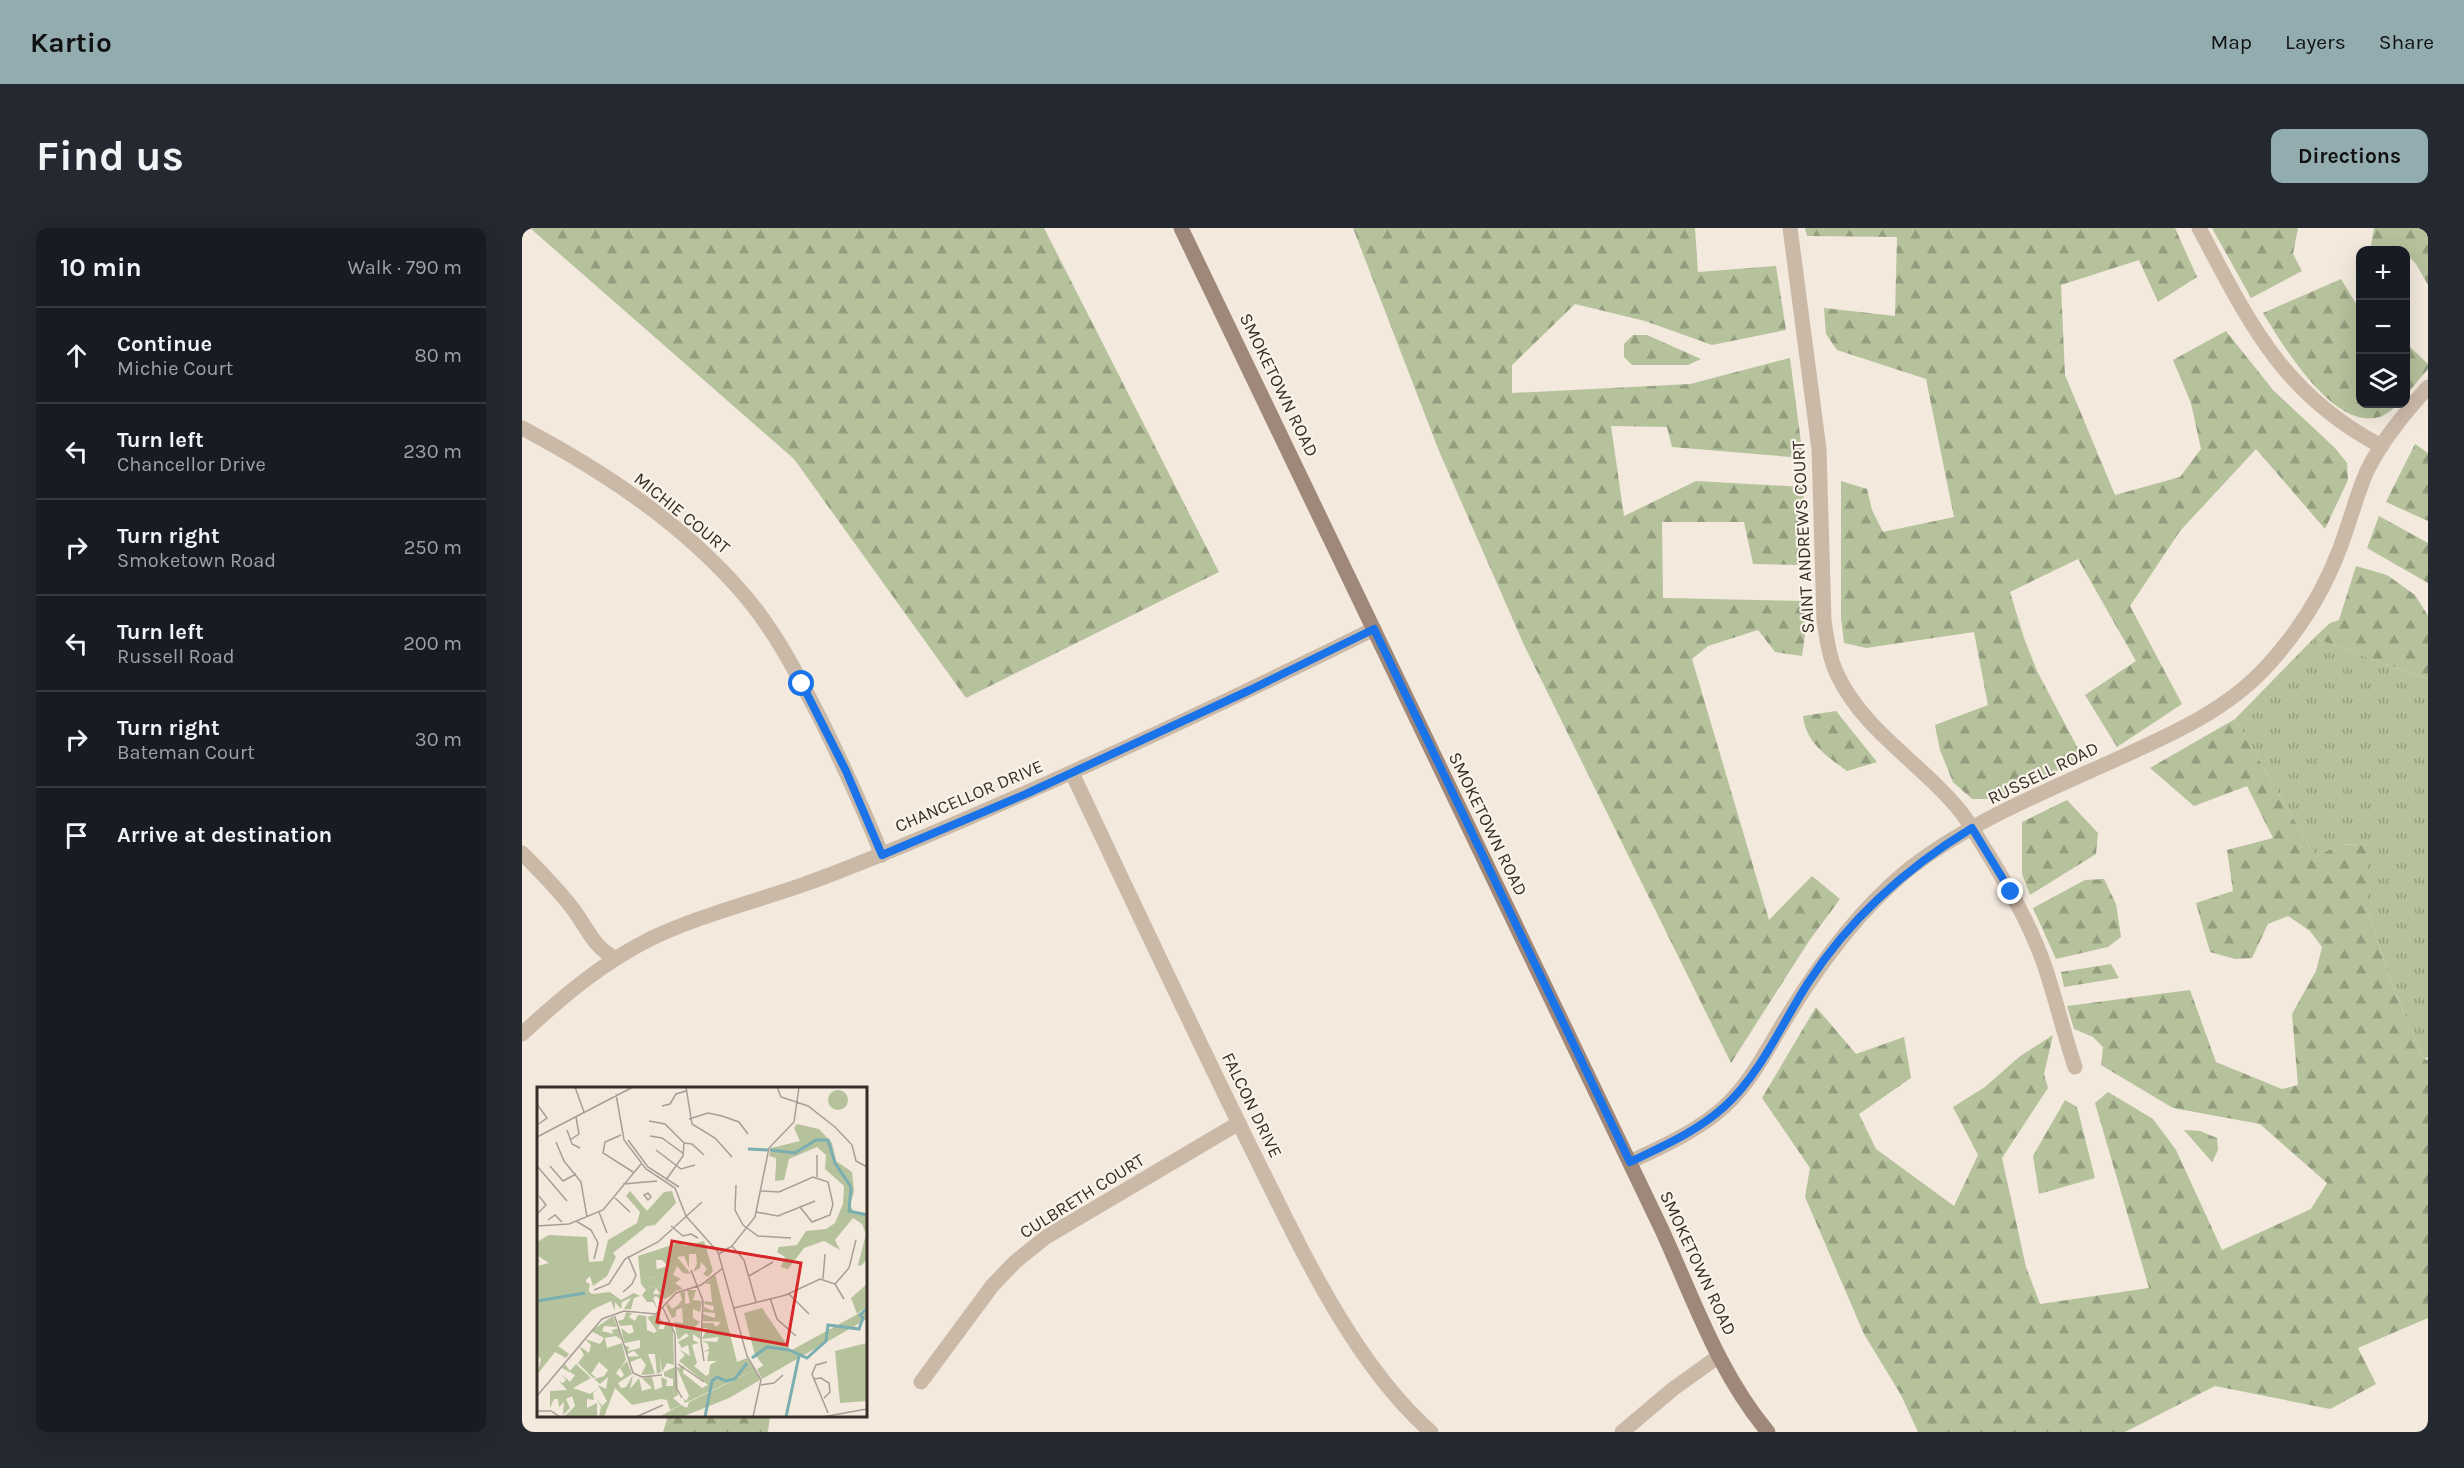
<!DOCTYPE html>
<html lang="en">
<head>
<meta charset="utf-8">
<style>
  body { margin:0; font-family:Karla,sans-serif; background:#242831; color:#f1f3f6 }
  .controls { position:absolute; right:18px; top:18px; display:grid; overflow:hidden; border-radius:12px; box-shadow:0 6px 24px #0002 }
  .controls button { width:54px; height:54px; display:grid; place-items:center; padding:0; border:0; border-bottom:2px solid #363941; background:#171b24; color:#f1f3f6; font:30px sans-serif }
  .stop { position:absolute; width:18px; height:18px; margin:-14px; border:4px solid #1a73e8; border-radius:50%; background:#fff }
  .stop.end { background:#1a73e8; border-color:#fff; box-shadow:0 2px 6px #0008 }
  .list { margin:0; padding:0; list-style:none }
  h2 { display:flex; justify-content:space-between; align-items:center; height:78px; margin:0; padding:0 24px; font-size:26px }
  h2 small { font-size:20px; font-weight:400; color:#9ea1a6 }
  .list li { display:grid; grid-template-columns:39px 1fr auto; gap:18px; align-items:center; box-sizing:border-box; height:96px; padding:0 24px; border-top:2px solid #363941 }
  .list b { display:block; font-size:22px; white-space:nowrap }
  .list p { margin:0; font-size:20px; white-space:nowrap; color:#9ea1a6 }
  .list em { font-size:20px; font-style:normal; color:#9ea1a6 }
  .icon { flex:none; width:33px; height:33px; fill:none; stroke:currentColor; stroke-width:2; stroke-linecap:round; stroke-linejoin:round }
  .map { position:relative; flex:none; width:1906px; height:1204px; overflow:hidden; border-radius:12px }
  header { display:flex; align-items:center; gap:36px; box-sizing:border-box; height:84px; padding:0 30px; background:#92acb0; color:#111 }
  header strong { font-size:28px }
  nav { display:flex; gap:33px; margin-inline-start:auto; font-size:21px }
  .intro { display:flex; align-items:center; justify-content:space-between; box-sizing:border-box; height:144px; padding:0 36px }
  h1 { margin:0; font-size:42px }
  .button { padding:15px 27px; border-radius:12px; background:#92acb0; color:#111; font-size:21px; font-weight:700 }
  main { display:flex; gap:36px; padding:0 36px }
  aside { flex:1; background:#171b24; border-radius:12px; box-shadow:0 6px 24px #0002 }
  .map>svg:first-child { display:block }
  .grass { fill:url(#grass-tufts) }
  .forest { fill:url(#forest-firs) }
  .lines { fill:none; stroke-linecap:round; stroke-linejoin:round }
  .minor { stroke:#cbb9a8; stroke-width:15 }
  .tertiary { stroke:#cbb9a8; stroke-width:15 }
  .secondary { stroke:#9f8879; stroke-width:15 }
  .route { stroke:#1a73e8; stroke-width:8 }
  .labels { text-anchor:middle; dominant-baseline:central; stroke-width:4.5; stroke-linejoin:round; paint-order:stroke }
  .street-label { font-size:18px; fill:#382e28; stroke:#faf3e9 }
  .inset-river { fill:none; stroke:#7baeb1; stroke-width:3 }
  .inset-road { fill:none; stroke:#a89e95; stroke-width:1.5 }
  .view { fill:#d62828; fill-opacity:0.15; stroke:#d62828; stroke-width:3 }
  .inset-edge { fill:none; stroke:#382e28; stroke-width:3 }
</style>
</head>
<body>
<header>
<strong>Kartio</strong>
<nav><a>Map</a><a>Layers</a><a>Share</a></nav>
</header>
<div class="intro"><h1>Find us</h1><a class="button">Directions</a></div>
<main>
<aside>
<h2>10 min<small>Walk · 790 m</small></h2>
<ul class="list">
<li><svg class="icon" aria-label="ahead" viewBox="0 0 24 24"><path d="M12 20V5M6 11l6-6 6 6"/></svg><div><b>Continue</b><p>Michie Court</p></div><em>80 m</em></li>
<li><svg class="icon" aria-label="left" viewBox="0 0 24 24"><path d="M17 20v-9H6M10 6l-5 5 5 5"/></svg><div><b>Turn left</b><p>Chancellor Drive</p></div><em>230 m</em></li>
<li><svg class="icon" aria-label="right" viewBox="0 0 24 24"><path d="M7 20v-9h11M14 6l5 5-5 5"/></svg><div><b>Turn right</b><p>Smoketown Road</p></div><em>250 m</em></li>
<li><svg class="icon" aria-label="left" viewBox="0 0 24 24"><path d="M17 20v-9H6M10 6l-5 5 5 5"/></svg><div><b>Turn left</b><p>Russell Road</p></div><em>200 m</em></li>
<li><svg class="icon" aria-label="right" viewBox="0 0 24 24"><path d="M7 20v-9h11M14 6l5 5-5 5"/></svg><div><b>Turn right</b><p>Bateman Court</p></div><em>30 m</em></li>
<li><svg class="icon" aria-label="arrive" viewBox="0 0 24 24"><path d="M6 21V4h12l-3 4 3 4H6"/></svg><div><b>Arrive at destination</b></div></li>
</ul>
</aside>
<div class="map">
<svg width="1906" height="1204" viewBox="0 0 1906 1204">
  <defs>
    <pattern id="grass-tufts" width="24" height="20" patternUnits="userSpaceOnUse" patternTransform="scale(1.5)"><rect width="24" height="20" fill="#b5c29c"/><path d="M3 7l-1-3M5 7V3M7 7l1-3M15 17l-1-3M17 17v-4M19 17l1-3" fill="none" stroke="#949e7f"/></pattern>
    <pattern id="forest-firs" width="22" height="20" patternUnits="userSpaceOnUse" patternTransform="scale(1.5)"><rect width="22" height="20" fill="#b5c29c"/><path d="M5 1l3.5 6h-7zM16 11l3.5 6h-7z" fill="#949e7f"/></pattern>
  </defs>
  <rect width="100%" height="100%" fill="#f3e9dd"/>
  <path class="grass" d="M 1792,410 L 1906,451 L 1906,829 L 1902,831 L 1871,759 L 1846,684 L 1846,616 L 1816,617 L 1794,629 L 1713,491 Z"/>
  <g class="forest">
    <path d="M 8,0 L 522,0 L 697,344 L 444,470 L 272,231 Z"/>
    <path d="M 831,0 L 1173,0 L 1176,44 L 1254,38 L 1264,102 L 1190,117 L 1123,93 L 1053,76 L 990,137 L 990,165 L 1168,156 L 1268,130 L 1281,230 L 1150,219 L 1145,199 L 1089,198 L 1102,288 L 1174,253 L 1282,259 L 1279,337 L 1231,336 L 1222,294 L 1140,294 L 1141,370 L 1282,373 L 1284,400 L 1280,428 L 1253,424 L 1236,402 L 1186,418 L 1170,431 L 1247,692 L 1290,648 L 1318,671 L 1287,713 L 1209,835 L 1002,417 L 917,223 Z"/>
    <path d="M 1283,0 L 1653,0 L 1675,49 L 1636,74 L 1617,32 L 1539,57 L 1543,147 L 1593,267 L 1658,249 L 1679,221 L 1669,175 L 1651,132 L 1704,103 L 1751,162 L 1813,220 L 1825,235 L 1826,252 L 1803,301 L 1734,221 L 1658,303 L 1608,378 L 1660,476 L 1595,519 L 1563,467 L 1614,433 L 1556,331 L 1488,364 L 1502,410 L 1515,443 L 1561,530 L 1478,571 L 1450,571 L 1431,554 L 1418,522 L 1413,497 L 1466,477 L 1452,404 L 1344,420 L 1322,415 L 1319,390 L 1319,253 L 1345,261 L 1350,282 L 1361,304 L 1432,289 L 1404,151 L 1315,122 L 1304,106 L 1302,80 L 1373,88 L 1375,9 L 1285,8 Z"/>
    <path d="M 1690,0 L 1776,0 L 1771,26 L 1780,43 L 1729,70 Z"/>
    <path d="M 1852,0 L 1906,0 L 1906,57 L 1894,36 L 1884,26 L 1884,22 L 1848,22 Z"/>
    <path d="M 1819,51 L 1838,82 L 1838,176 L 1876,176 C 1827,230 1762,119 1741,85 Z"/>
    <path d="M 1111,107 L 1125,107 L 1179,131 L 1166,137 L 1110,137 L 1102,129 L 1102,116 Z"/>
    <path d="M 1884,117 L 1886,117 L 1906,136 L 1906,141 L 1884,167 Z"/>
    <path d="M 1893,216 L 1906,225 L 1906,293 L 1864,274 Z"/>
    <path d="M 1857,288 L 1906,315 L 1906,355 L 1845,320 Z"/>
    <path d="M 1834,338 L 1865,347 L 1893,367 L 1906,388 L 1906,451 L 1792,410 L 1808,395 L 1817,392 Z"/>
    <path d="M 1314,483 L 1355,534 L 1325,543 C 1305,528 1284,515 1281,488 Z"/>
    <path d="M 1713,491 L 1794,629 L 1816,617 L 1846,616 L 1846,684 L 1871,759 L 1902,831 L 1906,832 L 1906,1090 L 1836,1120 L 1854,1156 L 1808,1181 L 1693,1158 L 1603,1204 L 1396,1204 L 1379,1167 L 1342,1106 L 1283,969 L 1288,940 L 1240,870 L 1294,779 L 1334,826 L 1382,809 L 1389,850 L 1337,886 L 1354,921 L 1432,978 L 1456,927 L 1431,879 L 1463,859 L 1497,829 L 1531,807 L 1522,846 L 1526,860 L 1480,930 L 1504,1039 L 1518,1076 L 1627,1060 L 1573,875 L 1586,864 L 1631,891 L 1654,922 L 1700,1022 L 1789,981 L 1805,955 L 1738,896 L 1651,880 L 1579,837 L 1581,819 L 1571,809 L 1552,801 L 1545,778 L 1668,762 L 1694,834 L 1760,861 L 1776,857 L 1770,786 L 1794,743 L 1800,719 L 1788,703 L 1766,688 L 1746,696 L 1730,730 L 1713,731 L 1688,724 L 1674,675 L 1711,663 L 1705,622 L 1751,610 L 1725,558 L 1672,578 L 1628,540 Z"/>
    <path d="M 1545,572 L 1576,605 L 1574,626 L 1508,667 L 1500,646 L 1500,594 Z"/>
    <path d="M 1582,651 L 1594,676 L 1599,709 L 1586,719 L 1534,731 L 1511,680 L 1563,652 Z"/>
    <path d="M 1589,736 L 1597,750 L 1542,759 L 1539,744 Z"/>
    <path d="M 1543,872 L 1555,879 L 1573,950 L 1517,966 L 1511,928 Z"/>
    <path d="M 1662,902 L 1678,903 L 1695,910 L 1696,922 L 1690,934 Z"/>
    <path d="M 146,1188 L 248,1188 L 246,1204 L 141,1204 Z"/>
  </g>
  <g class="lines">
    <g class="minor">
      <path d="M 1268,0 L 1297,221 L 1302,393 C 1305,411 1307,429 1315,446 C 1342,504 1400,535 1439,584 C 1449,597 1457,612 1466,626 C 1488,662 1509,698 1523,739 C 1534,772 1542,806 1553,839"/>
      <path d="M 1677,0 C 1727,94 1760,166 1859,218"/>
      <path d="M 0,200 C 83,244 163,297 224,369 C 255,406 276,448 298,490 C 320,535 341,580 360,627"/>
      <path d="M 550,545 C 609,670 667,794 728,918 C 776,1014 828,1132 909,1204"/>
      <path d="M 0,625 C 18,643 36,661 51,681 C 66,701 71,719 93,730"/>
      <path d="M 0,806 C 40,769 81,734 130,710 C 179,687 232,674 283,656 C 317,644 351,630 385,616 C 543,550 698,477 852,401"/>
      <path d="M 1108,934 C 1141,918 1174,904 1202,879 C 1232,851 1247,817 1268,784 C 1299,734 1335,685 1381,646 C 1438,599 1517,566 1584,536 C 1641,510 1703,485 1746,437 C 1777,403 1802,363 1818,320 C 1828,294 1834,268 1845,243 C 1860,212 1883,185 1906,159"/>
      <path d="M 399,1154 L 470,1058 L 493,1034 L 524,1009 L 717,895"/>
    </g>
    <path class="tertiary" d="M 1100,1204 L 1151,1161 L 1197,1128"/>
    <path class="secondary" d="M 659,0 L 1140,1002 C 1171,1070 1197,1146 1246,1204"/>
  </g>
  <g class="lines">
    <path class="route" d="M 280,456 L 324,543 L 360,627 L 504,566 L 728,462 L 852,401 L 1108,934 C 1141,918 1174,904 1202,879 C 1239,845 1259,797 1286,755 C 1328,690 1384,640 1450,600 L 1489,664"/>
  </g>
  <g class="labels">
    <g class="street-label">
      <text transform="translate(757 157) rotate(64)">SMOKETOWN ROAD</text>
      <text transform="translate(160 285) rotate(39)">MICHIE COURT</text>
      <text transform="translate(1281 309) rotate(-93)">SAINT ANDREWS COURT</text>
      <text transform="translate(1521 545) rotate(-26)">RUSSELL ROAD</text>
      <text transform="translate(447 568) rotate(-23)">CHANCELLOR DRIVE</text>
      <text transform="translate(966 596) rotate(64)">SMOKETOWN ROAD</text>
      <text transform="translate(730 877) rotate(64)">FALCON DRIVE</text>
      <text transform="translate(560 968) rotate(-32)">CULBRETH COURT</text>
      <text transform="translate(1176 1035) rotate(65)">SMOKETOWN ROAD</text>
    </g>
  </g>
  <g transform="translate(15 859)">
    <rect width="330" height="330" fill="#f3e9dd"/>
    <path d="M 131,179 L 139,204 L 133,209 L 121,199 L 112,201 L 109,197 L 111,190 L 120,191 L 117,183 ZM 330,222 L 330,232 L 225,292 L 220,282 ZM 218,283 L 223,293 L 192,311 L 145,330 L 122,330 L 144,318 L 150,321 L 152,315 Z" fill="#b5c29c"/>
    <path d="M 260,37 L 282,42 L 295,56 L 299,74 L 315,85 L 317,105 L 313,117 L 316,124 L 330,126 L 330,172 L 324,179 L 321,178 L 329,147 L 325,137 L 316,131 L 298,153 L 303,163 L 287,154 L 267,161 L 251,182 L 244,180 L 248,170 L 240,165 L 242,160 L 260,158 L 269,144 L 289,142 L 298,136 L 306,117 L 307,99 L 288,82 L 289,68 L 280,60 L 252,72 L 247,93 L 238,94 L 239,77 L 239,71 L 232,69 L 234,61 L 263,54 L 257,41 ZM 93,104 L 110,124 L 127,105 L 135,104 L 139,116 L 118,138 L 110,139 L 76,166 L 79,170 L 70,189 L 56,199 L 53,189 L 47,195 L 53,197 L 51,205 L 56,207 L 73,205 L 84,213 L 97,206 L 103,209 L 97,211 L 94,222 L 87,222 L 94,211 L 85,215 L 84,222 L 78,215 L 78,224 L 74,214 L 55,223 L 21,259 L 32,267 L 29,271 L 18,265 L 0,288 L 4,272 L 0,268 L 0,179 L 12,176 L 1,169 L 3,176 L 0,173 L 0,155 L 12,148 L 50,150 L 52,175 L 66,174 L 71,153 L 100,136 L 103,125 L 89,109 ZM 167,154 L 176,184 L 171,190 L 166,187 L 170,182 L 164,175 L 163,181 L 156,185 L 160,177 L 159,167 L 152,167 L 152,181 L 147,169 L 140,170 L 154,187 L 146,186 L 140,179 L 136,188 L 144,192 L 138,196 L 146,202 L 139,204 L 136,194 L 132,194 L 131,179 L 125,173 L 119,173 L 120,191 L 111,190 L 111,201 L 121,199 L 133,209 L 127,212 L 119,201 L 116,207 L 123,207 L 127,216 L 119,209 L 116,211 L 121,223 L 116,215 L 110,215 L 105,208 L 109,203 L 104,197 L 101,169 L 141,156 L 149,159 ZM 178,187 L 200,275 L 210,271 L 218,283 L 148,316 L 146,311 L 149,314 L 152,309 L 140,281 L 147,279 L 146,286 L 165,301 L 171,298 L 142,274 L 148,268 L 142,262 L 153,269 L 151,258 L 145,261 L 141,255 L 152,249 L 149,246 L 141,253 L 137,235 L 146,236 L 145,221 L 139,223 L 139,229 L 135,231 L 129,219 L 131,216 L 135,222 L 141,218 L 145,213 L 143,206 L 148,204 L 148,217 L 153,216 L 150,203 L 159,203 L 156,213 L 165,214 L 163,225 L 156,222 L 156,231 L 163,235 L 157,241 L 163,242 L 163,252 L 156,247 L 156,253 L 162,256 L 155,258 L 160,276 L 157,279 L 169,289 L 172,287 L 173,278 L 180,274 L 170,274 L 172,264 L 166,265 L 172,262 L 171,257 L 165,254 L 180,255 L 182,250 L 165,252 L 170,241 L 165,241 L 165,236 L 176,236 L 179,240 L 184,235 L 165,234 L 166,227 L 178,231 L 178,226 L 166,225 L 167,220 L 176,224 L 177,219 L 167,217 L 168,214 L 175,215 L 173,197 L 168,197 ZM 330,197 L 330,219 L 320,227 L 314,211 ZM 225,221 L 254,264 L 227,279 L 218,268 L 207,226 ZM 89,225 L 95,226 L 92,230 L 98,234 L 101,228 L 109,229 L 110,243 L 117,246 L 120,244 L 110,230 L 120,227 L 125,234 L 121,242 L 127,242 L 129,234 L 136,241 L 137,278 L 130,276 L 125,285 L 122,266 L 124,285 L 120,287 L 118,267 L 111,267 L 118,287 L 104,288 L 109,278 L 104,271 L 93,275 L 91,270 L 102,269 L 97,264 L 90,267 L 87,258 L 92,260 L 91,264 L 103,261 L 103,253 L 87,256 L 84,241 L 92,247 L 97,245 L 95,238 L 83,239 L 81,234 L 87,232 ZM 76,229 L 80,240 L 67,239 L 65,244 L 76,247 L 75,243 L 82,241 L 84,253 L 79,249 L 68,251 L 70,261 L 85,256 L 89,273 L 79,286 L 84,291 L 87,288 L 83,281 L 90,274 L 95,287 L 81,296 L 84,301 L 89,300 L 96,288 L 93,302 L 102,291 L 105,304 L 115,301 L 105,291 L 115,290 L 118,303 L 125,300 L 124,290 L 130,293 L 129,299 L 136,299 L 136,292 L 127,289 L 127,285 L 140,279 L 141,308 L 136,311 L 144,318 L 133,323 L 130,313 L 124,312 L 95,318 L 78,301 L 67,330 L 62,330 L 64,320 L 60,312 L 65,319 L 70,314 L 61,298 L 69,302 L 71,290 L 63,297 L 57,292 L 67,289 L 71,283 L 62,275 L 54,287 L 59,290 L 56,291 L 41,276 L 47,268 L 42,259 L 52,266 L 54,258 L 48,252 L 63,257 L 67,251 L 54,244 ZM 28,277 L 33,284 L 39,277 L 54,291 L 36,301 L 53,307 L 62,301 L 56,306 L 57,313 L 50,312 L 50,321 L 60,316 L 60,330 L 27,330 L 38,319 L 35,309 L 29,312 L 33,321 L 26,328 L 27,315 L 22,320 L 21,312 L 17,312 L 13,321 L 13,304 L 30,303 L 22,294 L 26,296 L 29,293 L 24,287 L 33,295 L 38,288 L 25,281 Z" fill="#b5c29c"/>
    <path d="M291 13a10 10 0 1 1 20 0a10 10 0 1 1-20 0ZM 19,177 L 28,181 L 45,180 L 57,220 L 11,269 L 0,263 L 0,181 ZM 330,256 L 330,314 L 303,316 L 298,264 Z" fill="#b5c29c"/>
    <path class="inset-river" d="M 211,62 L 231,63M 233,63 L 258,66 L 279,53 L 291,53 L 298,76 L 314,100 L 312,124 L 330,128M 0,214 L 48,206M 215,271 L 230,260 L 252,263 L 270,271 L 289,254 L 291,238 L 322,242 L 326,231 L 323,228 L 330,221M 168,330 L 175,294 L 180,290 L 189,294 L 198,292 L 210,276M 249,330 L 262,269"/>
    <path class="inset-road" d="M 38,0 L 47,25M 149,0 L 155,37 L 178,51 L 195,70M 240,0 L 244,10 L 271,19 L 298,40 L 315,58 L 319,74 L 330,80M 79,7 L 87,53 L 109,82 L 138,101 L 149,129 L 181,165 L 210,269 L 224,293 L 216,330M 0,17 L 10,31 L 0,38M 125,19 L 133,17 L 139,7 L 149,4M 152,32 L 171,26 L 185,29 L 202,35 L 211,47M 112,34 L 128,37 L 147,56 L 146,69 L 129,93M 30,43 L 35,57 L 43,61M 84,48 L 68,55 L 66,66 L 96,85M 113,49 L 125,51 L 147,67M 0,50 L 96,0M 33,53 L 42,47 L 39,30M 91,53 L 111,80 L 142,100M 19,55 L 27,74 L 44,95 L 50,130M 147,56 L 155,57 L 167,68M 119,63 L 144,82 L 158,78M 0,79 L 30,114M 13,79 L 26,94 L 39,87M 280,90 L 280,68M 86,97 L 120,94M 199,98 L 198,123 L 206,138 L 221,149 L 254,151M 224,104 L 242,105 L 276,90 L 291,95 L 296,117 L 293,128 L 275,135 L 263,120M 111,106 L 114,110 L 111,113 L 107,108 ZM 78,111 L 93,125M 62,125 L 70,146M 219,125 L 241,129 L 278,114M 0,127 L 9,118 L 2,109M 11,133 L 18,128 L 25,135M 39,134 L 54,143 L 61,156 L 57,172M 0,139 L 32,137 L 66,123 L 104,77M 134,139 L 146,149 L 154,147 L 161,151M 195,159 L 207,173 L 219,215M 182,167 L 195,159 L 218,130 L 232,61 L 257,35 L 262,0M 154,183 L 166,214 L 164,254 L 167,274M 212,189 L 236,175M 286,192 L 288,167M 298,197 L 312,181 L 319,153M 57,203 L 72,197 L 88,172 L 121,155 L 165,115M 86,205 L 95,197 L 99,188 L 91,169M 252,207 L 272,227M 233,211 L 240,232 L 259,249M 126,221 L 138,247 L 139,300 L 145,311M 197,221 L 249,208 L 283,192 L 298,197 L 307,212M 77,227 L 96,286 L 105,290 L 125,288M 290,275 L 279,278 L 275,287 L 291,326M 141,277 L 167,295M 276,292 L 284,291 L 292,296 L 293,305 L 287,311M 224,298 L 237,296 L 246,288M 0,309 L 65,232 L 87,224 L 119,227 L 139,206 L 164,198 L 186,181M 0,324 L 14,324 L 23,330M 99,330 L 126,318M 285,330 L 330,322"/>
    <path class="view" d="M 135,154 L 264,176 L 250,258 L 120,235 Z"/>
    <rect width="330" height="330" class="inset-edge"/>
  </g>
</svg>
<div class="controls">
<button>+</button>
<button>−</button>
<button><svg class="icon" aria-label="layers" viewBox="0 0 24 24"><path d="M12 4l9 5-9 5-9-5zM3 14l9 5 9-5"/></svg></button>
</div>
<div class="stop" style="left:280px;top:456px"></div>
<div class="stop end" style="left:1489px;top:664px"></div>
</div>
</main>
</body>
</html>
